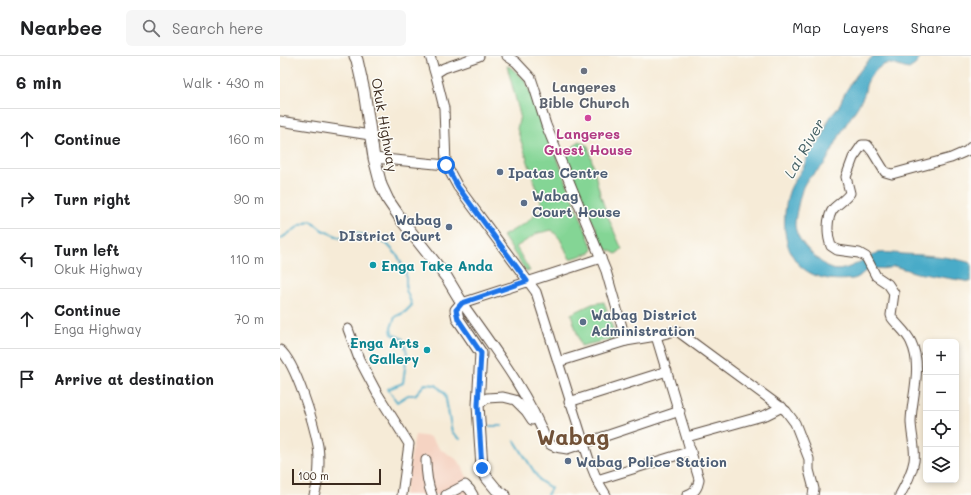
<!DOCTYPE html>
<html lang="en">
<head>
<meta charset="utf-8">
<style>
  body { margin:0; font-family:Mali,sans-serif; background:#f6f6f6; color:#202124 }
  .controls { position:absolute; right:12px; bottom:12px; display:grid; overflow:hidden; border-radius:6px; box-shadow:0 2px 6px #0003 }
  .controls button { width:36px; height:36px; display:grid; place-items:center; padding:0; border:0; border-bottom:1px solid #e0e0e0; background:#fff; color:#202124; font:20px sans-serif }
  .scale { position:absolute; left:12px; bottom:10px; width:89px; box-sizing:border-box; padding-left:4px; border:2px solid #3b2a1e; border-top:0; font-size:11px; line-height:14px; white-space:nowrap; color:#3b2a1e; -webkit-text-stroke:3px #fdfcf7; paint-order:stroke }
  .stop { position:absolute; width:12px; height:12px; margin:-9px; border:3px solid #1a73e8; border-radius:50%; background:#fff }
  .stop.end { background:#1a73e8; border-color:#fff; box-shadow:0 1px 4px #0008 }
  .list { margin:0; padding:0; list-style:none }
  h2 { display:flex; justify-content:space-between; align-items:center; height:52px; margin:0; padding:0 16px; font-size:17px }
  h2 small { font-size:13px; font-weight:400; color:#757577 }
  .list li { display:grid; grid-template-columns:26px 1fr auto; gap:12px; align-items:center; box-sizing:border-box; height:60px; padding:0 16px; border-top:1px solid #e0e0e0 }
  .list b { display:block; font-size:15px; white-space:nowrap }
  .list p { margin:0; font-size:13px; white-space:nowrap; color:#757577 }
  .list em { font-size:13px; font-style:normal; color:#757577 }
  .icon { flex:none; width:22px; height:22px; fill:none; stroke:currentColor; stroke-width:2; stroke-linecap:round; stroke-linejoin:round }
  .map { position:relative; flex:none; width:691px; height:439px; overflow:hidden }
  header { display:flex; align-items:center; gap:24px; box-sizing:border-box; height:56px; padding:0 20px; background:#fff; border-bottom:1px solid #e0e0e0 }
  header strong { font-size:19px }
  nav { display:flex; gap:22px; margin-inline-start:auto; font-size:14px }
  .search { width:280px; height:36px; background:#f6f6f6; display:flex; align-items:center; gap:10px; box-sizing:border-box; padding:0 14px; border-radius:6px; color:#757577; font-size:15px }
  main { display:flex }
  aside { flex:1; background:#fff }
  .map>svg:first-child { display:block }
  .built { fill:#f5d3c2 }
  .green { fill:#84d595; stroke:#60805a }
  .water { fill:#49abc8; stroke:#426a73 }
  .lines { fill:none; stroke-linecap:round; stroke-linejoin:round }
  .stream { stroke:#49abc8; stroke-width:2 }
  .minor-casing { stroke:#57473a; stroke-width:11 }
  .major-casing { stroke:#57473a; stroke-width:13 }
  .minor { stroke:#fff; stroke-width:9 }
  .major { stroke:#fff; stroke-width:11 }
  .route { stroke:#1a73e8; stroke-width:5 }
  .worship-dot { fill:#6b7280; stroke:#fdfcf7; stroke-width:1.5 }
  .hotel-dot { fill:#d1479c; stroke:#fdfcf7; stroke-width:1.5 }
  .service-dot { fill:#5c6f8a; stroke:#fdfcf7; stroke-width:1.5 }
  .culture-dot { fill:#0f9aa8; stroke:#fdfcf7; stroke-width:1.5 }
  .labels { text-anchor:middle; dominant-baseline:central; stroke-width:3; stroke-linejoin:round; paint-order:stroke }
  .worship-label { font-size:14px; font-weight:bold; fill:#5b616d; stroke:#fdfcf7 }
  .street-label { font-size:14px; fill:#3b2a1e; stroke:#fdfcf7 }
  .hotel-label { font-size:14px; font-weight:bold; fill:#b23c85; stroke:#fdfcf7 }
  .service-label { font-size:14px; font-weight:bold; fill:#4e5e75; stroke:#fdfcf7; text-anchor:start }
  .culture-label { font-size:14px; font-weight:bold; fill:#0d838f; stroke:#fdfcf7; text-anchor:start }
  .water-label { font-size:15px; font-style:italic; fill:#415e62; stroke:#fdfcf7 }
  .town-label { font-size:22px; font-weight:bold; fill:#715137; stroke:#fdfcf7 }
</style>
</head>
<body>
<header>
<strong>Nearbee</strong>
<div class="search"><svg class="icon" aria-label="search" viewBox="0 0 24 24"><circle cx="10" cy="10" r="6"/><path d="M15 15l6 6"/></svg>Search here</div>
<nav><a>Map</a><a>Layers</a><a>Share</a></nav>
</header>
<main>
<aside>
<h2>6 min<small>Walk · 430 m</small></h2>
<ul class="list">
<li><svg class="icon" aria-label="ahead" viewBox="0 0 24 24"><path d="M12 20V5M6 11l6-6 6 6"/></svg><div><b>Continue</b></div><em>160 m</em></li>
<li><svg class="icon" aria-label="right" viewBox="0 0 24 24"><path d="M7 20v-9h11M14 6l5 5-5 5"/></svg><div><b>Turn right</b></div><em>90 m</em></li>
<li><svg class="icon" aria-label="left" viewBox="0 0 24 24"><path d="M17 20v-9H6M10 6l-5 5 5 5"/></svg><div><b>Turn left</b><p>Okuk Highway</p></div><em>110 m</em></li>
<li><svg class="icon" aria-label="ahead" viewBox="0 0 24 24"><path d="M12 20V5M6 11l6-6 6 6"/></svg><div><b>Continue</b><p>Enga Highway</p></div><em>70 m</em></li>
<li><svg class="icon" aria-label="arrive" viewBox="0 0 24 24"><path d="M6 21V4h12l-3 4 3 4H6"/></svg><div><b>Arrive at destination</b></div></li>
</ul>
</aside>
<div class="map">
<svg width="691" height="439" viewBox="0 0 691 439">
  <rect width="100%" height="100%" fill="#fdfcf7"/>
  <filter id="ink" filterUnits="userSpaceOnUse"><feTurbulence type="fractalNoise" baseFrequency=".025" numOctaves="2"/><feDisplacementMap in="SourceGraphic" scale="8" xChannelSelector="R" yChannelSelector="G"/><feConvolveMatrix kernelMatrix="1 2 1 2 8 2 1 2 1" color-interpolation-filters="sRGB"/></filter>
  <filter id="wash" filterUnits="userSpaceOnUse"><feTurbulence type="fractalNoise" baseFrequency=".012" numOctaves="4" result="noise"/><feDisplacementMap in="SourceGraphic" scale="16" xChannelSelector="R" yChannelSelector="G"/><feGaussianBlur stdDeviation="0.9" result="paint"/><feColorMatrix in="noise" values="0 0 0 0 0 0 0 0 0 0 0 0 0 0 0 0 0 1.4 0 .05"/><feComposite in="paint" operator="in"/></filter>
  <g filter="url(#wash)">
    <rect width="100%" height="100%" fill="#f6ebd7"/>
    <path class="built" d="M 135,379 L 150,381 L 160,393 L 176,403 L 182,410 L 186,419 L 197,436 L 202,439 L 124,439 Z"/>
    <g class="green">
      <path d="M 227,10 L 230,11 L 244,23 L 257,51 L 313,193 L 310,197 L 290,203 L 280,183 L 272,174 L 258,177 L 236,191 L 250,215 L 246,215 L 223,180 L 247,166 L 263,151 L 237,73 L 240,59 Z"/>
      <path d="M 299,85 L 308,90 C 313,107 316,124 321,141 C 327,159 334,176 342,193 L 336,198 L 327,193 L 320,187 L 316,171 L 302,150 L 285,101 L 289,95 Z"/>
      <path d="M 324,246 L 336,282 L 301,290 L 291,258 L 312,248 Z"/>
    </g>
    <path class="water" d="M 593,0 L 642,0 L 635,9 L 629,13 C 620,12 611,5 603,9 C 596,13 588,22 586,30 C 585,34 585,38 583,41 C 577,54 567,65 561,77 C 556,86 552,95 547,104 C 541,115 528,119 523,131 C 520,140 515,160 515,169 C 516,185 536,203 548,211 C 563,221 584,201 598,197 C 606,196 615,197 622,198 C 645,199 669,200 691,207 L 691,226 L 637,217 L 614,210 C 603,215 601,211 591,213 C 583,214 581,222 573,223 C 515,230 496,190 508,139 C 511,128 518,120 524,110 C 526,105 527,100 530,96 C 534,91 539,87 542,82 C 544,76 546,70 548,65 C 551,59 556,55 559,50 C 561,46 562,42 564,39 C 572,24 582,11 593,0 Z"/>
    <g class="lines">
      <g class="stream">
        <path d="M 0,183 L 21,169 L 31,165 L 42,174 L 61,182 L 76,177 L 92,181 L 107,188 L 118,200 L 126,218 L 126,234 L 132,249 L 125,256 L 115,261 L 111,272 L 112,278 L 123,283 L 127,297 L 123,327 L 108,333 L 117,346 L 128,339 L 135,339 L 145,328 L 156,329 L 165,338 L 172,376 L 180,383"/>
        <path d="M 210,370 L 222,370"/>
        <path d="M 235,385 L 260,425 L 271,432 L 267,439"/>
      </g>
    </g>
  </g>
  <g filter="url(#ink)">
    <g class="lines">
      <defs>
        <g id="minor">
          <path d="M 150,0 L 157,24 L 164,52 L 166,109 L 178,131 L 256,236 L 309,404 L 317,424 L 326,439"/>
          <path d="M 227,0 L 236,6 L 251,22 L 254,31 L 266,69 L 326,215 L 346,285"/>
          <path d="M 156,17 L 164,12 L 199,0"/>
          <path d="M 0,65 L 90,79"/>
          <path d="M 94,102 L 166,109"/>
          <path d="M 68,273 L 79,303 L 97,337 L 129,388 L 122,439"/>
          <path d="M 376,280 L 419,423 C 418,432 415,436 407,439"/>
          <path d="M 0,294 C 16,307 34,368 38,390 C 40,403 39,427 34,439"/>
          <path d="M 278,306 L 346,285 L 376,280 L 395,275 L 400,277 L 506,355 L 515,367 L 529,403 L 529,414 L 534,433 L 533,439"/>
          <path d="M 289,346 L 387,315"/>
          <path d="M 198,349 L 207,342 L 223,341 L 235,344 L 246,355 L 252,364"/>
          <path d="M 407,381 L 486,359 L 502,351"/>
          <path d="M 265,383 C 270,391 278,392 287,393 L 400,355"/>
          <path d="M 267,386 C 248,336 213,291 182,247 L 321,202"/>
          <path d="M 146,404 C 146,416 147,427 152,439"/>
          <path d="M 317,424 L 411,395"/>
          <path d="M 166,439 L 185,429 L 190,434 L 193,439"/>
          <path d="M 620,439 C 626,428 632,417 634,405 C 636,392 631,378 631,365 C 632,339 643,311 631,286 C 627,277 618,270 612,262 L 611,259 L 614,237 L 608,228 L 596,220 L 586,201 L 579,197 L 557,194 L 551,190 C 547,180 546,161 554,152 C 559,147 566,143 570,137 L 566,121 L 573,102 L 582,89 L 587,89 L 592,95 L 605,116 L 612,118 L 671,102 L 687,95 L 691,91"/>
        </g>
        <path id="major" d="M 75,0 L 77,4 L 84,35 L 94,102 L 101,129 L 108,144 L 123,166 L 167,222 L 182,247 L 176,254 L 178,263 L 201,297 L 198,349 L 202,412 L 207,422 L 216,433 L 224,439"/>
      </defs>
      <use href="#minor" class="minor-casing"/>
      <use href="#major" class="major-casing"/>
      <use href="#minor" class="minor"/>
      <use href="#major" class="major"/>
    </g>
  </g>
  <g class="lines" filter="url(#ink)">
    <path class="route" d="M 166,109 L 178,131 L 247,225 L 182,247 L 176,254 L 178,263 L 201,297 L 198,349 L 202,412"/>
  </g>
  <circle class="worship-dot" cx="304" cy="15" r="4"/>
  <circle class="hotel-dot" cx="308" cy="62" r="4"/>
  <g class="service-dot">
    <circle cx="220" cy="116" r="4"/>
    <circle cx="244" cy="147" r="4"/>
    <circle cx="169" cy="171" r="4"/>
    <circle cx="303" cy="266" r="4"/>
    <circle cx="288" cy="405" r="4"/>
  </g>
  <g class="culture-dot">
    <circle cx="93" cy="209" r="4"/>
    <circle cx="147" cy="294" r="4"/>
  </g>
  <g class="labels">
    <g class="worship-label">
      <text x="304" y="30">Langeres<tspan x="304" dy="16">Bible Church</tspan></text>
    </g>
    <g class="street-label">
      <text transform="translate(105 69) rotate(80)">Okuk Highway</text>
    </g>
    <g class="hotel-label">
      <text x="308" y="77">Langeres<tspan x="308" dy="16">Guest House</tspan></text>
    </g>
    <g class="service-label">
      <text x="228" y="116">Ipatas Centre</text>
      <text x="252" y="139">Wabag<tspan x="252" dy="16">Court House</tspan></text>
      <text x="161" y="163" text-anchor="end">Wabag<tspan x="161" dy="16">DIstrict Court</tspan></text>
      <text x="311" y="258">Wabag District<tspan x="311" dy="16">Administration</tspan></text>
      <text x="296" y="405">Wabag Police Station</text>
    </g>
    <g class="culture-label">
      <text x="101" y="209">Enga Take Anda</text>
      <text x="139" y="286" text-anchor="end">Enga Arts<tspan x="139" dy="16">Gallery</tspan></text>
    </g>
    <g class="water-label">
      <text transform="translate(524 92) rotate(-60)">Lai River</text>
    </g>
    <g class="town-label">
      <text x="293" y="380">Wabag</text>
    </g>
  </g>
</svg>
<div class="controls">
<button>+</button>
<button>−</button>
<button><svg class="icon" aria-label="locate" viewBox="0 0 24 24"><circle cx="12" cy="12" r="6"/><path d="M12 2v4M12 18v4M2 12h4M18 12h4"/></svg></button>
<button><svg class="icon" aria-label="layers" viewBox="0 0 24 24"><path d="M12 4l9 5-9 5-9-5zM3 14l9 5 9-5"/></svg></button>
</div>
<div class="scale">100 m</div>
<div class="stop" style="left:166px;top:109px"></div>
<div class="stop end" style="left:202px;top:412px"></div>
</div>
</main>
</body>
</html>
